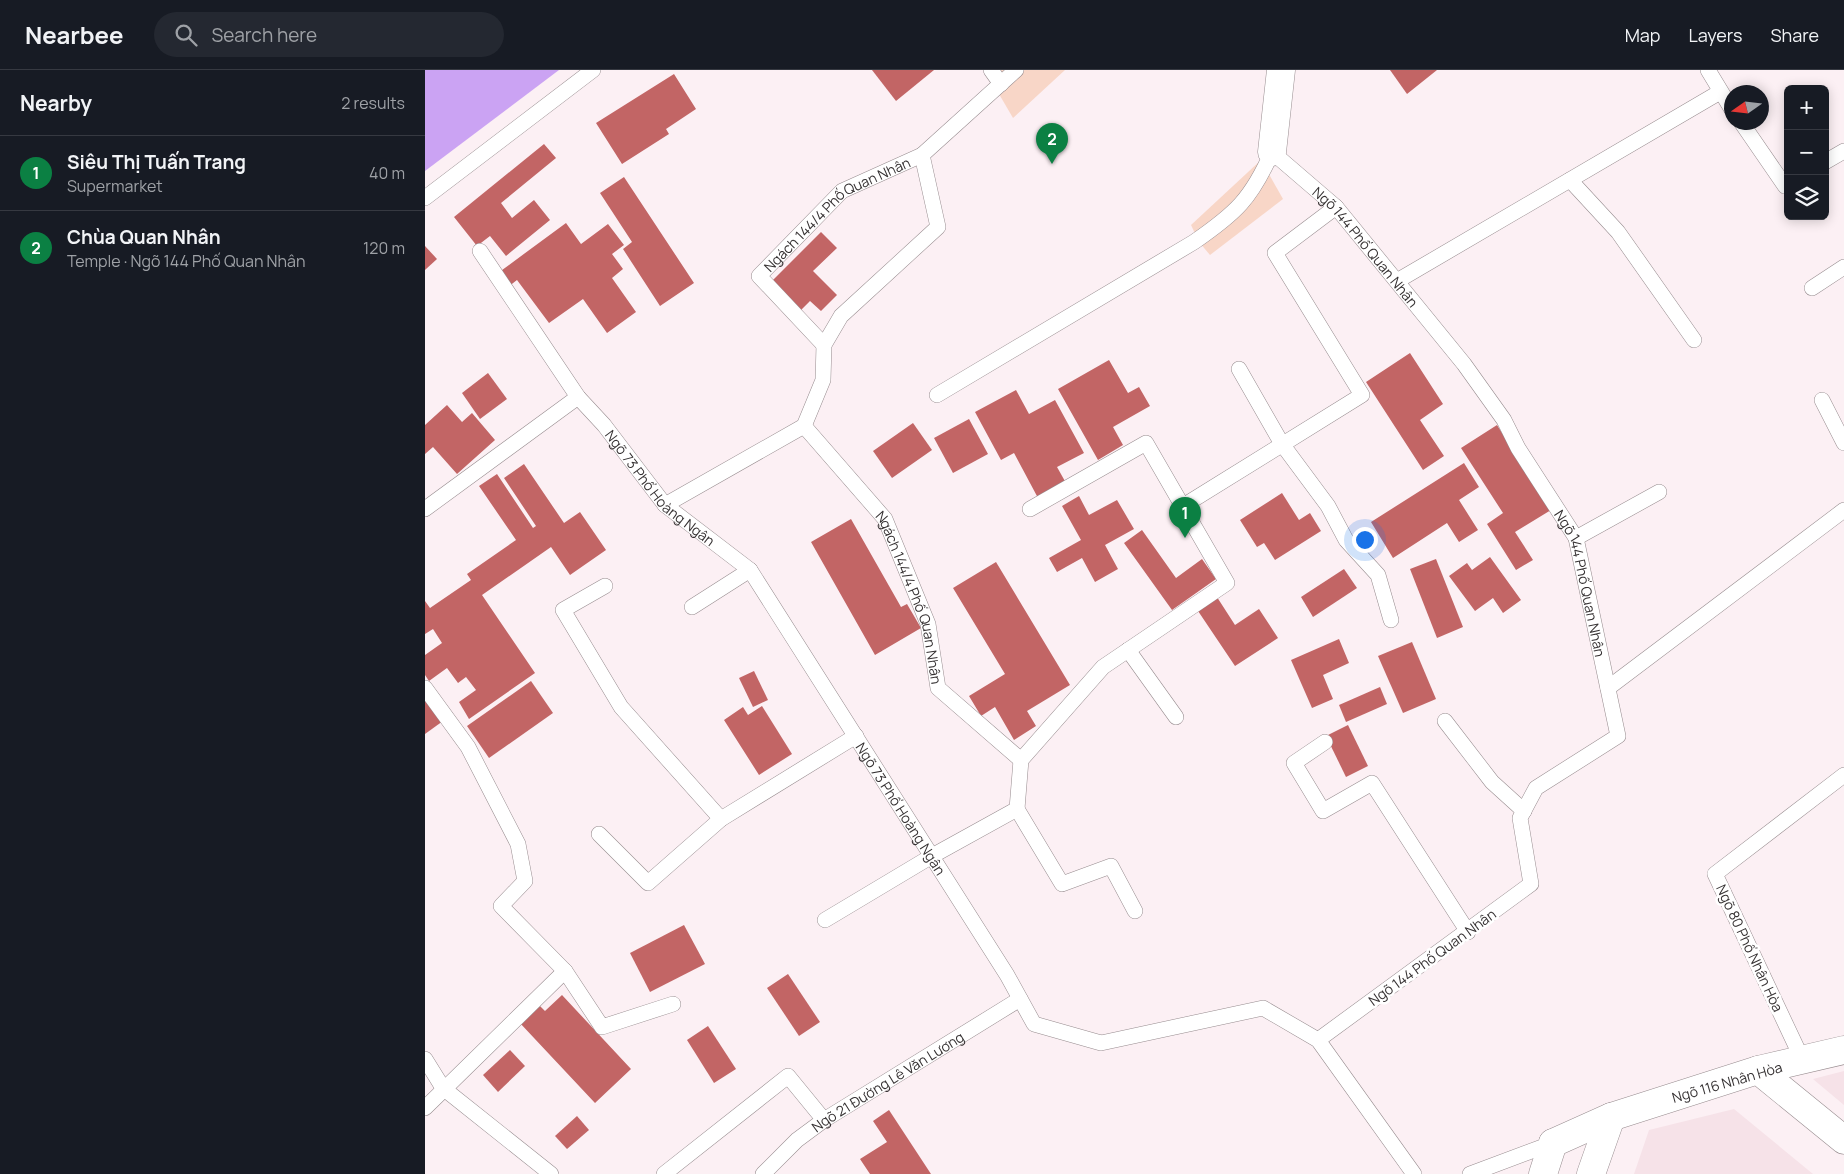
<!DOCTYPE html>
<html lang="en">
<head>
<meta charset="utf-8">
<style>
  body { margin:0; font-family:Manrope,sans-serif; background:#242831; color:#f1f3f6 }
  .controls { position:absolute; right:15px; top:15px; display:grid; overflow:hidden; border-radius:8px; box-shadow:0 2px 12px #0003 }
  .controls button { width:45px; height:45px; display:grid; place-items:center; padding:0; border:0; border-bottom:1px solid #363941; background:#171b24; color:#f1f3f6; font:25px sans-serif }
  .compass { position:absolute; left:1299px; top:15px; width:45px; height:45px; border-radius:50%; background:#171b24; box-shadow:0 2px 12px #0003; rotate:256deg }
  .you { position:absolute; left:939px; top:469px; width:18px; height:18px; margin:-12px; border:4px solid #fff; border-radius:50%; background:#1a73e8; box-shadow:0 0 0 8px #1a73e833 }
  .badge { display:grid; place-items:center; width:32px; height:32px; border-radius:50%; background:#0b8043; color:#fff; font-size:16px; font-weight:700 }
  .pin { position:absolute; translate:-50% -41px; filter:drop-shadow(0 1px 2px #0008) }
  .pin::after { content:''; position:absolute; top:26px; width:18px; height:15px; background:inherit; clip-path:polygon(0 0,100% 0,50% 100%) }
  .list { margin:0; padding:0; list-style:none }
  h2 { display:flex; justify-content:space-between; align-items:center; height:65px; margin:0; padding:0 20px; font-size:21px }
  h2 small { font-size:16px; font-weight:400; color:#9ea1a6 }
  .list li { display:grid; grid-template-columns:32px 1fr auto; gap:15px; align-items:center; box-sizing:border-box; height:75px; padding:0 20px; border-top:1px solid #363941 }
  .list b { display:block; font-size:19px; white-space:nowrap }
  .list p { margin:0; font-size:16px; white-space:nowrap; color:#9ea1a6 }
  .list em { font-size:16px; font-style:normal; color:#9ea1a6 }
  .icon { flex:none; width:28px; height:28px; fill:none; stroke:currentColor; stroke-width:2; stroke-linecap:round; stroke-linejoin:round }
  .map { position:relative; flex:none; width:1419px; height:1104px; overflow:hidden }
  header { display:flex; align-items:center; gap:30px; box-sizing:border-box; height:70px; padding:0 25px; background:#171b24; border-bottom:1px solid #363941 }
  header strong { font-size:24px }
  nav { display:flex; gap:28px; margin-inline-start:auto; font-size:18px }
  .search { width:350px; height:45px; background:#242831; display:flex; align-items:center; gap:12px; box-sizing:border-box; padding:0 18px; border-radius:28px; color:#9ea1a6; font-size:19px }
  main { display:flex }
  aside { flex:1; background:#171b24 }
  .map>svg:first-child { display:block }
  .built { fill:#f6e2e8 }
  .green { fill:#f8d6c7 }
  .water { fill:#cba3f3 }
  .building { fill:#c26565 }
  .lines { fill:none; stroke-linecap:round; stroke-linejoin:round }
  .service-casing { stroke:#978c8f; stroke-width:16 }
  .minor-casing { stroke:#978c8f; stroke-width:29 }
  .tertiary-casing { stroke:#978c8f; stroke-width:29 }
  .secondary-casing { stroke:#978c8f; stroke-width:29 }
  .service { stroke:#fff; stroke-width:15 }
  .minor { stroke:#fff; stroke-width:28 }
  .tertiary { stroke:#fff; stroke-width:28 }
  .secondary { stroke:#fff; stroke-width:28 }
  .labels { text-anchor:middle; dominant-baseline:central; stroke-width:5; stroke-linejoin:round; paint-order:stroke }
  .street-label { font-size:14px; fill:#363233; stroke:#fff }
</style>
</head>
<body>
<header>
<strong>Nearbee</strong>
<div class="search"><svg class="icon" aria-label="search" viewBox="0 0 24 24"><circle cx="10" cy="10" r="6"/><path d="M15 15l6 6"/></svg>Search here</div>
<nav><a>Map</a><a>Layers</a><a>Share</a></nav>
</header>
<main>
<aside>
<h2>Nearby<small>2 results</small></h2>
<ul class="list">
<li><span class="badge">1</span><div><b>Siêu Thị Tuấn Trang</b><p>Supermarket</p></div><em>40 m</em></li>
<li><span class="badge">2</span><div><b>Chùa Quan Nhân</b><p>Temple · Ngõ 144 Phố Quan Nhân</p></div><em>120 m</em></li>
</ul>
</aside>
<div class="map">
<svg width="1419" height="1104" viewBox="0 0 1419 1104">
  <rect width="100%" height="100%" fill="#fcf0f4"/>
  <g class="built">
    <path d="M 1419,1001 L 1419,1035 L 1388,1009 Z"/>
    <path d="M 1309,1039 L 1388,1104 L 1209,1104 L 1224,1060 Z"/>
  </g>
  <g class="green">
    <path d="M 560,0 L 640,0 L 588,48 Z"/>
    <path d="M 836,90 L 858,129 L 785,185 L 774,172 L 766,155 Z"/>
  </g>
  <path class="water" d="M 0,0 L 134,0 L 0,101 Z"/>
  <g class="building">
    <path d="M 447,0 L 509,0 L 471,31 Z"/>
    <path d="M 965,0 L 1012,0 L 982,24 Z"/>
    <path d="M 249,4 L 271,39 L 241,59 L 244,64 L 197,94 L 171,53 Z"/>
    <path d="M 119,74 L 131,88 L 76,133 L 87,148 L 109,130 L 125,150 L 81,186 L 65,166 L 52,176 L 29,147 Z"/>
    <path d="M 199,107 L 269,213 L 235,236 L 198,179 L 207,172 L 175,123 Z"/>
    <path d="M 141,153 L 156,174 L 183,154 L 199,175 L 187,184 L 198,199 L 187,208 L 211,242 L 182,263 L 158,229 L 124,253 L 92,210 L 83,217 L 73,203 Z"/>
    <path d="M 396,162 L 412,178 L 388,201 L 412,225 L 396,241 L 385,231 L 374,242 L 345,213 Z"/>
    <path d="M 0,176 L 12,189 L 0,200 Z"/>
    <path d="M 985,283 L 1018,334 L 995,350 L 1019,386 L 998,400 L 941,312 Z"/>
    <path d="M 684,290 L 703,323 L 714,317 L 725,336 L 688,357 L 698,375 L 673,390 L 633,319 Z"/>
    <path d="M 63,303 L 82,329 L 55,349 L 37,323 Z"/>
    <path d="M 591,320 L 604,344 L 630,330 L 659,383 L 632,397 L 641,413 L 613,428 L 589,383 L 576,390 L 550,342 Z"/>
    <path d="M 22,335 L 37,352 L 47,343 L 70,370 L 32,404 L 8,377 L 0,384 L 0,355 Z"/>
    <path d="M 544,349 L 563,384 L 528,403 L 509,368 Z"/>
    <path d="M 488,353 L 507,380 L 467,408 L 448,381 Z"/>
    <path d="M 1072,355 L 1126,440 L 1090,462 L 1108,490 L 1091,500 L 1062,454 L 1078,443 L 1036,378 Z"/>
    <path d="M 1039,393 L 1054,417 L 1034,430 L 1053,460 L 1034,472 L 1022,453 L 968,488 L 946,452 Z"/>
    <path d="M 99,394 L 139,453 L 155,442 L 181,480 L 145,505 L 126,477 L 57,525 L 110,603 L 44,649 L 34,632 L 51,620 L 41,607 L 33,613 L 22,598 L 4,611 L 0,605 L 0,585 L 17,573 L 8,559 L 0,564 L 0,531 L 5,538 L 46,510 L 42,504 L 91,470 L 54,416 L 72,404 L 108,458 L 111,456 L 79,408 Z"/>
    <path d="M 857,423 L 874,450 L 885,443 L 896,461 L 850,490 L 839,473 L 832,477 L 815,450 Z"/>
    <path d="M 654,426 L 664,445 L 692,430 L 709,459 L 680,475 L 693,499 L 670,512 L 657,488 L 632,502 L 624,488 L 656,470 L 637,436 Z"/>
    <path d="M 426,449 L 476,537 L 482,534 L 496,558 L 450,585 L 386,472 Z"/>
    <path d="M 717,460 L 751,508 L 777,489 L 791,509 L 747,540 L 699,473 Z"/>
    <path d="M 1065,487 L 1096,530 L 1078,543 L 1068,528 L 1050,541 L 1024,506 L 1042,493 L 1047,500 Z"/>
    <path d="M 1011,489 L 1038,557 L 1012,568 L 985,499 Z"/>
    <path d="M 571,492 L 645,615 L 602,641 L 611,656 L 589,670 L 570,637 L 556,646 L 544,626 L 580,604 L 528,518 Z"/>
    <path d="M 919,499 L 932,518 L 888,547 L 876,527 Z"/>
    <path d="M 790,524 L 810,555 L 834,539 L 853,568 L 810,596 L 771,538 Z"/>
    <path d="M 914,569 L 924,593 L 898,605 L 908,629 L 887,638 L 866,590 Z"/>
    <path d="M 987,572 L 1011,629 L 978,643 L 953,586 Z"/>
    <path d="M 329,601 L 343,630 L 328,637 L 314,608 Z"/>
    <path d="M 106,611 L 128,643 L 64,688 L 42,656 Z"/>
    <path d="M 955,617 L 962,634 L 921,652 L 914,635 Z"/>
    <path d="M 0,626 L 18,651 L 0,664 Z"/>
    <path d="M 337,636 L 367,684 L 334,705 L 299,650 L 318,637 L 323,645 Z"/>
    <path d="M 923,655 L 943,696 L 921,707 L 901,666 Z"/>
    <path d="M 259,855 L 280,894 L 225,922 L 205,883 Z"/>
    <path d="M 363,904 L 395,952 L 374,966 L 342,918 Z"/>
    <path d="M 137,925 L 206,999 L 170,1033 L 94,952 L 113,934 L 120,941 Z"/>
    <path d="M 283,956 L 311,999 L 289,1013 L 262,970 Z"/>
    <path d="M 85,980 L 100,996 L 73,1022 L 58,1005 Z"/>
    <path d="M 464,1040 L 506,1104 L 445,1104 L 435,1089 L 462,1072 L 448,1051 Z"/>
    <path d="M 152,1046 L 164,1060 L 142,1079 L 130,1066 Z"/>
  </g>
  <g class="lines">
    <defs>
      <g id="service">
        <path d="M 566,0 L 576,14"/>
        <path d="M 1283,0 L 1306,38"/>
        <path d="M 1316,52 L 1360,116 L 1363,115"/>
        <path d="M 1400,92 L 1419,81"/>
        <path d="M 1145,110 L 1193,162 L 1269,270"/>
        <path d="M 0,128 L 168,0"/>
        <path id="s1" d="M 55,181 L 153,327 L 179,355 L 240,435 L 325,500 L 582,905 L 609,954 L 676,973 L 838,938 L 893,970 L 989,1104"/>
        <path d="M 972,211 L 1295,22"/>
        <path d="M 1387,218 L 1419,197"/>
        <path id="s2" d="M 399,275 L 334,206 L 417,121 L 497,85"/>
        <path d="M 814,299 L 857,374 L 903,436 L 921,470 L 953,505 L 966,550"/>
        <path id="s3" d="M 512,325 L 769,172 C 811,143 826,129 847,82 L 911,137 L 1039,294 L 1079,350 L 1093,378 L 1151,468 L 1193,666 L 1111,718 L 1095,748 L 1106,814 L 893,970"/>
        <path d="M 1397,330 L 1419,373"/>
        <path id="s4" d="M 379,356 L 460,449 L 503,554 L 513,618 L 596,690"/>
        <path d="M 240,435 L 379,356 L 398,310 L 399,275 L 416,246 L 513,157 L 497,85 L 591,0"/>
        <path d="M 758,436 L 937,325 L 850,183 L 911,137"/>
        <path d="M 0,439 L 153,327"/>
        <path d="M 1151,468 L 1234,422"/>
        <path d="M 180,516 L 138,540 L 196,637 L 296,749"/>
        <path d="M 267,537 L 325,500"/>
        <path d="M 703,580 L 751,647"/>
        <path d="M 0,618 L 43,677 L 93,774 L 100,811 L 76,836 L 140,901 L 177,957 L 248,934"/>
        <path d="M 1183,618 L 1419,440"/>
        <path d="M 1020,651 L 1067,712 L 1099,741"/>
        <path d="M 900,672 L 869,693 L 898,741 L 947,713 L 1043,862"/>
        <path d="M 592,739 L 637,814 L 686,796 L 710,841"/>
        <path d="M 174,764 L 223,813 L 296,749 L 431,666"/>
        <path d="M 400,850 L 507,786 L 592,739 L 596,690 L 678,597 L 802,513 L 721,373 L 605,439"/>
        <path d="M 0,989 L 18,1018 L 126,1104"/>
        <path d="M 1378,991 L 1290,804 L 1419,705"/>
        <path d="M 0,1038 L 140,901"/>
        <path d="M 239,1104 L 363,1006 L 399,1050"/>
        <path id="s5" d="M 338,1104 L 372,1070 L 399,1050 L 595,929"/>
        <path d="M 1045,1104 L 1128,1073"/>
      </g>
      <g id="minor">
        <path d="M 847,82 L 856,0"/>
        <path d="M 1333,1000 L 1419,980"/>
      </g>
      <path id="tertiary" d="M 1128,1073 L 1186,1047 L 1333,1000 L 1419,1070"/>
      <g id="secondary">
        <path d="M 1118,1104 L 1128,1073"/>
        <path d="M 1166,1104 L 1186,1047"/>
      </g>
    </defs>
    <use href="#service" class="service-casing"/>
    <use href="#minor" class="minor-casing"/>
    <use href="#tertiary" class="tertiary-casing"/>
    <use href="#secondary" class="secondary-casing"/>
    <use href="#service" class="service"/>
    <use href="#minor" class="minor"/>
    <use href="#tertiary" class="tertiary"/>
    <use href="#secondary" class="secondary"/>
  </g>
  <g class="labels">
    <g class="street-label">
      <text stroke="none"><textPath href="#s2" startOffset="196">Ngách 144/4 Phố Quan Nhân</textPath></text>
      <text stroke="none"><textPath href="#s3" startOffset="554">Ngõ 144 Phố Quan Nhân</textPath></text>
      <text stroke="none"><textPath href="#s1" startOffset="299">Ngõ 73 Phố Hoàng Ngân</textPath></text>
      <text stroke="none"><textPath href="#s3" startOffset="959">Ngõ 144 Phố Quan Nhân</textPath></text>
      <text stroke="none"><textPath href="#s4" startOffset="206">Ngách 144/4 Phố Quan Nhân</textPath></text>
      <text stroke="none"><textPath href="#s1" startOffset="704">Ngõ 73 Phố Hoàng Ngân</textPath></text>
      <text transform="translate(1325 878) rotate(65)">Ngõ 80 Phố Nhân Hòa</text>
      <text transform="translate(1007 887) rotate(-36)">Ngõ 144 Phố Quan Nhân</text>
      <text stroke="none"><textPath href="#s5" startOffset="156">Ngõ 21 Đường Lê Văn Lương</textPath></text>
      <text transform="translate(1302 1012) rotate(-16)">Ngõ 116 Nhân Hòa</text>
    </g>
  </g>
</svg>
<div class="controls">
<button>+</button>
<button>−</button>
<button><svg class="icon" aria-label="layers" viewBox="0 0 24 24"><path d="M12 4l9 5-9 5-9-5zM3 14l9 5 9-5"/></svg></button>
</div>
<svg class="compass" viewBox="-18 -18 36 36"><path d="M0-13l5 13h-10z" fill="#e53935"/><path d="M0 13l5-13h-10z" fill="#9ea1a6"/></svg>
<div class="you"></div>
<div class="pin badge" style="left:760px;top:468px">1</div>
<div class="pin badge" style="left:627px;top:94px">2</div>
</div>
</main>
</body>
</html>
